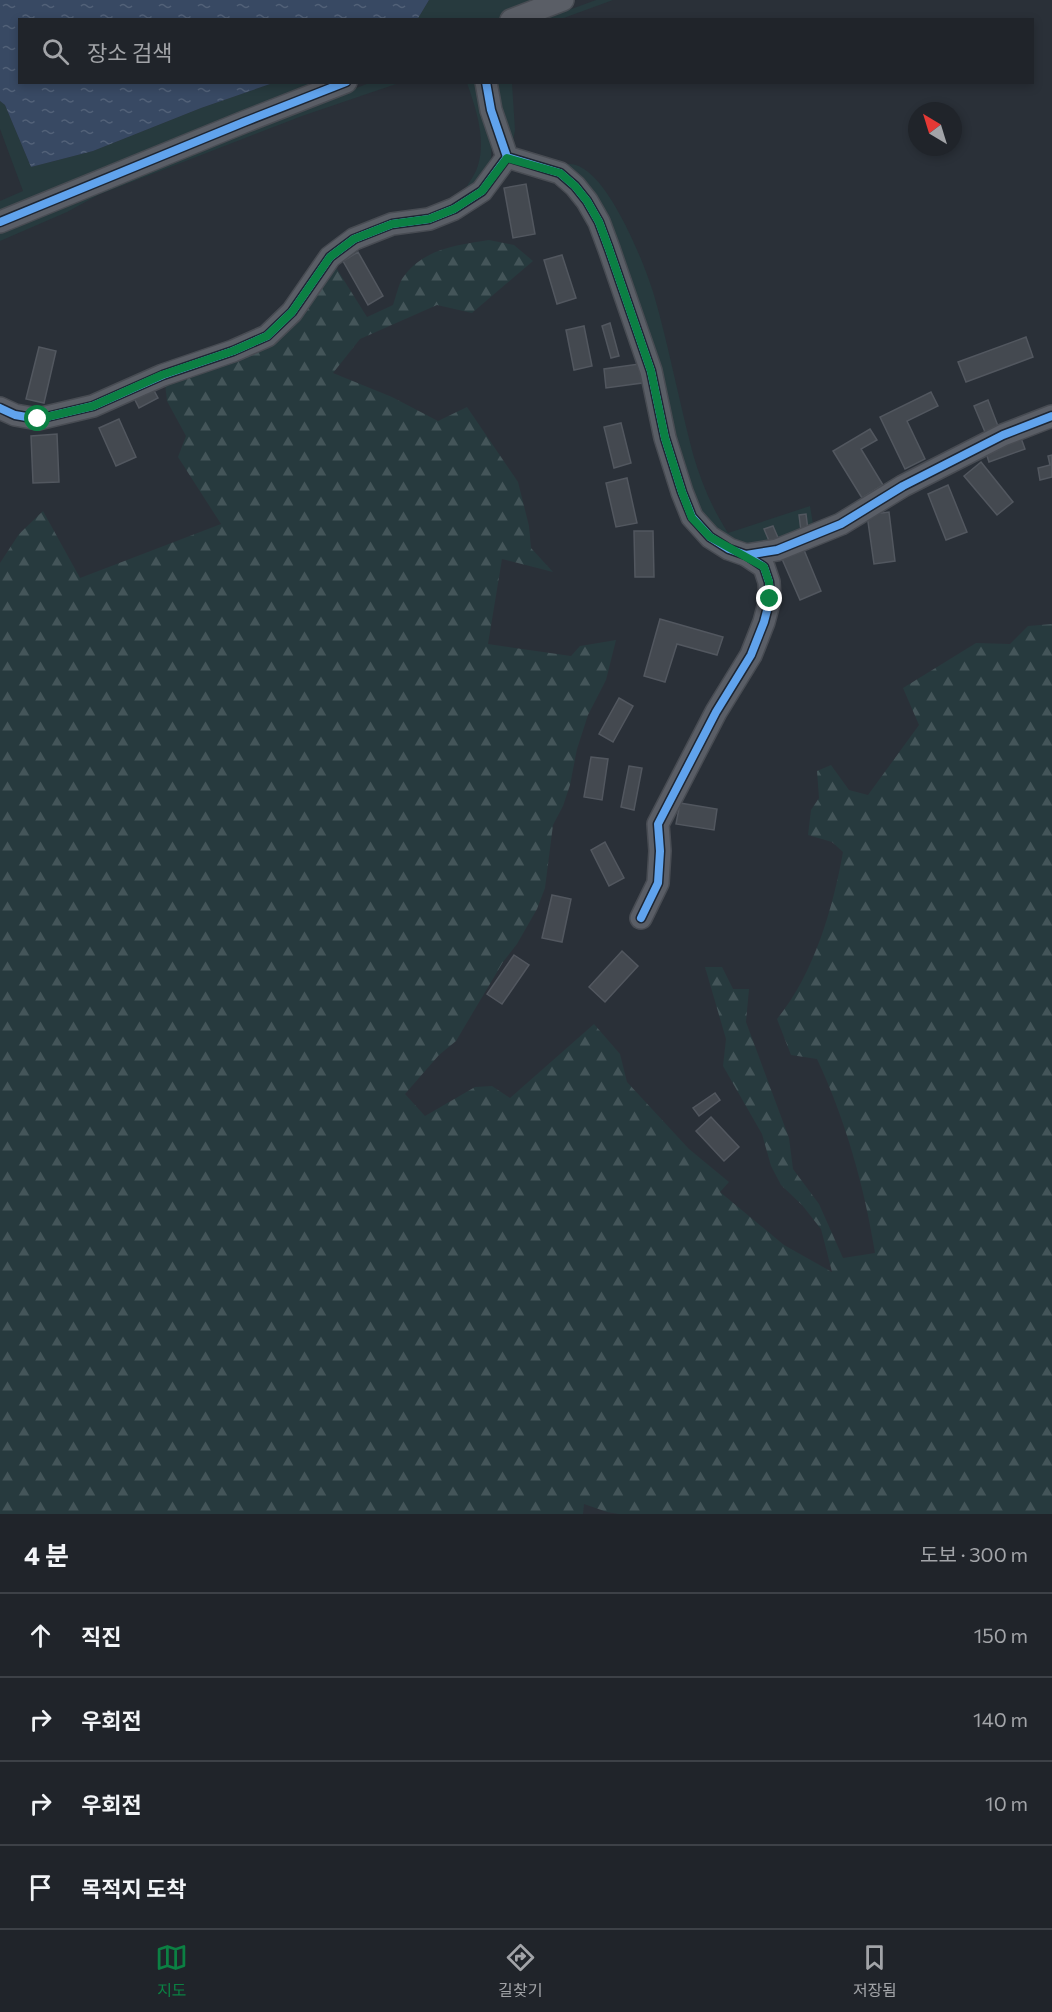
<!DOCTYPE html>
<html lang="ko">
<head>
<meta charset="utf-8">
<style>
  body { margin:0; font-family:Commissioner,"Noto Sans KR",sans-serif; background:#2d3036; color:#f1f3f6 }
  .compass { position:absolute; left:908px; top:102px; width:54px; height:54px; border-radius:50%; background:#20242a; box-shadow:0 3px 9px #0003; rotate:322deg }
  .stop { position:absolute; width:18px; height:18px; margin:-14px; border:4px solid #0b8043; border-radius:50%; background:#fff }
  .stop.end { background:#0b8043; border-color:#fff; box-shadow:0 2px 6px #0008 }
  .list { margin:0; padding:0; list-style:none }
  h2 { display:flex; justify-content:space-between; align-items:center; height:78px; margin:0; padding:0 24px; font-size:26px }
  h2 small { font-size:20px; font-weight:400; color:#a2a4a8 }
  .list li { display:grid; grid-template-columns:39px 1fr auto; gap:18px; align-items:center; box-sizing:border-box; height:84px; padding:0 24px; border-top:2px solid #3d4147 }
  .list b { display:block; font-size:22px; white-space:nowrap }
  .list em { font-size:20px; font-style:normal; color:#a2a4a8 }
  .icon { flex:none; width:33px; height:33px; fill:none; stroke:currentColor; stroke-width:2; stroke-linecap:round; stroke-linejoin:round }
  .map { position:relative; flex:none; width:1052px; height:1514px; overflow:hidden }
  .search { position:absolute; background:#20242a; box-shadow:0 3px 9px #0003; left:18px; right:18px; top:18px; height:66px; display:flex; align-items:center; gap:15px; box-sizing:border-box; padding:0 21px; border-radius:0px; color:#a2a4a8; font-size:22px }
  .sheet { height:414px; background:#20242a }
  nav { display:flex; justify-content:space-around; align-items:center; box-sizing:border-box; height:84px; border-top:2px solid #3d4147; background:#20242a; font-size:16px; color:#a2a4a8 }
  nav a { display:grid; justify-items:center; gap:3px }
  nav .on { color:#0b8043 }
  .map>svg:first-child { display:block }
  .green { fill:#273a3e }
  .forest { fill:url(#forest-firs) }
  .water { fill:url(#water-ripples) }
  .building { fill:#444950; stroke:#52575f; stroke-width:1.5 }
  .lines { fill:none; stroke-linecap:round; stroke-linejoin:round }
  .street-casing { stroke:#484c53; stroke-width:24 }
  .street { stroke:#5a5e66; stroke-width:21 }
  .cycleway-casing { stroke:#1d2633; stroke-width:11 }
  .cycleway { stroke:#60a3ed; stroke-width:8 }
  .route { stroke:#0b8043; stroke-width:8 }
</style>
</head>
<body>
<div class="map">
<svg width="1052" height="1514" viewBox="0 0 1052 1514">
  <defs>
    <pattern id="forest-firs" width="22" height="20" patternUnits="userSpaceOnUse" patternTransform="scale(1.5)"><rect width="22" height="20" fill="#273a3e"/><path d="M5 1l3.5 6h-7zM16 11l3.5 6h-7z" fill="#445559"/></pattern>
    <pattern id="water-ripples" width="26" height="14" patternUnits="userSpaceOnUse" patternTransform="scale(1.5)"><rect width="26" height="14" fill="#384963"/><path d="M2 4q2-2 4 0t4 0M15 11q2-2 4 0t4 0" fill="none" stroke="#526178"/></pattern>
  </defs>
  <rect width="100%" height="100%" fill="#2a3038"/>
  <g class="green">
    <path d="M 429,0 L 549,0 L 498,19 L 417,20 Z"/>
    <path d="M 596,0 L 613,0 L 561,19 L 544,19 Z"/>
    <path d="M 273,83 L 337,83 L 0,217 L 0,201 L 23,191 L 0,129 L 0,101 L 5,105 L 31,167 L 93,151 L 201,108 Z"/>
    <path d="M 369,83 L 399,83 L 302,116 L 98,195 L 67,212 L 0,241 L 0,229 L 12,226 Z"/>
    <path d="M 467,83 L 479,83 C 483,105 498,150 488,170 C 483,181 467,191 458,199 C 464,190 471,181 476,171 C 488,143 476,109 467,83 Z"/>
    <path d="M 493,83 L 512,83 L 515,130 L 513,141 L 517,155 Z"/>
    <path d="M 567,164 C 574,164 578,165 584,169 C 613,187 644,262 654,295 C 669,347 679,401 693,454 C 701,482 712,508 728,533 L 810,506 L 814,530 L 744,547 L 722,536 L 694,504 L 614,247 L 552,166 Z"/>
  </g>
  <path class="forest" d="M 489,240 L 514,245 L 533,261 L 472,313 L 437,305 L 360,339 L 333,373 L 392,397 L 438,421 L 467,407 L 518,482 L 529,526 L 531,548 L 553,572 L 502,559 L 488,644 L 571,656 L 580,646 L 616,640 L 606,680 L 588,715 L 577,749 L 570,785 L 563,806 L 553,825 L 545,888 L 537,909 L 517,944 L 503,962 L 456,1041 L 439,1055 L 405,1094 L 425,1116 L 475,1087 L 492,1086 L 510,1098 L 594,1024 L 620,1054 L 627,1082 L 689,1149 L 729,1182 L 720,1192 L 784,1245 L 832,1272 L 821,1229 L 802,1205 L 781,1185 L 771,1166 L 762,1134 L 723,1066 L 726,1039 L 705,967 L 722,967 L 733,989 L 749,989 L 746,1022 L 789,1138 L 793,1169 L 819,1204 L 843,1258 L 875,1253 C 865,1189 845,1118 817,1059 L 791,1055 L 777,1019 C 814,974 833,908 843,852 L 832,842 L 808,835 L 811,810 L 819,798 L 817,771 L 831,765 L 849,790 L 868,795 L 919,725 L 903,688 L 976,643 L 1010,644 L 1028,626 L 1052,624 L 1052,1514 L 619,1514 L 607,1512 L 584,1504 L 583,1514 L 0,1514 L 0,563 L 19,534 L 43,511 L 80,578 L 221,524 L 178,457 L 186,436 L 167,401 L 165,383 L 244,355 L 335,266 L 367,317 L 393,305 C 396,297 398,286 402,279 C 422,249 456,245 489,240 Z"/>
  <path class="water" d="M 0,0 L 429,0 L 417,20 L 20,20 L 20,82 L 273,83 L 201,108 L 93,151 L 31,167 L 5,105 L 0,101 Z"/>
  <g class="building">
    <path d="M 526,184 L 535,234 L 513,238 L 504,188 Z"/>
    <path d="M 358,252 L 383,296 L 368,305 L 343,261 Z"/>
    <path d="M 562,255 L 576,298 L 557,304 L 544,260 Z"/>
    <path d="M 610,323 L 619,356 L 611,358 L 602,326 Z"/>
    <path d="M 584,326 L 592,366 L 574,370 L 566,330 Z"/>
    <path d="M 1026,337 L 1033,357 L 966,382 L 958,362 Z"/>
    <path d="M 39,347 L 56,351 L 44,403 L 26,399 Z"/>
    <path d="M 639,364 L 642,383 L 606,388 L 604,369 Z"/>
    <path d="M 152,387 L 158,398 L 139,408 L 133,396 Z"/>
    <path d="M 931,392 L 938,406 L 907,421 L 925,459 L 905,469 L 880,417 Z"/>
    <path d="M 988,400 L 998,426 L 985,432 L 974,406 Z"/>
    <path d="M 119,419 L 136,457 L 116,466 L 99,428 Z"/>
    <path d="M 621,423 L 631,463 L 614,468 L 604,427 Z"/>
    <path d="M 870,429 L 877,440 L 861,449 L 883,485 L 862,498 L 833,451 Z"/>
    <path d="M 57,434 L 59,482 L 33,483 L 31,436 Z"/>
    <path d="M 1021,438 L 1025,449 L 989,462 L 985,450 Z"/>
    <path d="M 1052,455 L 1052,477 L 1040,480 L 1038,468 L 1050,465 L 1048,456 Z"/>
    <path d="M 981,462 L 1013,502 L 997,515 L 964,476 Z"/>
    <path d="M 627,478 L 637,523 L 616,527 L 606,483 Z"/>
    <path d="M 948,485 L 967,532 L 946,540 L 928,494 Z"/>
    <path d="M 889,512 L 895,561 L 874,564 L 867,515 Z"/>
    <path d="M 806,514 L 808,530 L 801,531 L 799,515 Z"/>
    <path d="M 773,526 L 779,540 L 770,543 L 764,529 Z"/>
    <path d="M 634,531 L 653,531 L 654,577 L 635,577 Z"/>
    <path d="M 804,550 L 821,591 L 800,600 L 782,559 Z"/>
    <path d="M 660,619 L 723,637 L 717,655 L 677,644 L 665,682 L 644,676 Z"/>
    <path d="M 619,698 L 633,706 L 613,742 L 599,734 Z"/>
    <path d="M 591,757 L 608,759 L 602,800 L 584,797 Z"/>
    <path d="M 629,766 L 642,768 L 634,810 L 621,807 Z"/>
    <path d="M 680,803 L 717,809 L 714,830 L 676,824 Z"/>
    <path d="M 605,842 L 624,878 L 609,886 L 591,850 Z"/>
    <path d="M 552,895 L 571,899 L 562,942 L 542,938 Z"/>
    <path d="M 622,951 L 638,966 L 605,1002 L 589,987 Z"/>
    <path d="M 514,955 L 529,965 L 502,1004 L 487,994 Z"/>
    <path d="M 715,1093 L 720,1100 L 699,1116 L 693,1108 Z"/>
    <path d="M 711,1117 L 739,1147 L 724,1161 L 696,1131 Z"/>
  </g>
  <g class="lines">
    <defs>
      <g id="street">
        <path d="M 511,20 L 563,0"/>
        <path d="M 486,82 L 491,110 L 507,157 L 560,173 L 575,186 L 587,201 L 599,222 L 609,249 L 651,371 L 665,438 L 682,492 L 692,517 L 710,537 L 729,549 L 746,555 L 764,567 L 769,582 L 770,599 L 764,622 L 751,655 L 716,712 L 658,824 L 660,851 L 658,883 L 641,918"/>
        <path d="M 0,222 L 244,122 L 346,82"/>
        <path d="M 0,408 L 15,415 L 38,419 L 93,406 L 163,375 L 233,351 L 267,336 L 292,312 L 330,257 L 354,239 L 392,224 L 429,219 L 454,209 L 482,191 L 507,157"/>
        <path d="M 746,555 L 777,550 L 841,524 L 903,486 L 1003,435 L 1052,416"/>
      </g>
    </defs>
    <use href="#street" class="street-casing"/>
    <use href="#street" class="street"/>
    <defs>
      <g id="cycleway">
        <path d="M 486,82 L 491,110 L 507,157 L 560,173 L 575,186 L 587,201 L 599,222 L 609,249 L 651,371 L 665,438 L 682,492 L 692,517 L 710,537 L 729,549 L 746,555 L 764,567 L 769,582 L 770,599 L 764,622 L 751,655 L 716,712 L 658,824 L 660,851 L 658,883 L 641,918"/>
        <path d="M 0,222 L 244,122 L 346,82"/>
        <path d="M 0,408 L 15,415 L 38,419 L 93,406 L 163,375 L 233,351 L 267,336 L 292,312 L 330,257 L 354,239 L 392,224 L 429,219 L 454,209 L 482,191 L 507,157"/>
        <path d="M 746,555 L 777,550 L 841,524 L 903,486 L 1003,435 L 1052,416"/>
      </g>
    </defs>
    <use href="#cycleway" class="cycleway-casing"/>
    <use href="#cycleway" class="cycleway"/>
  </g>
  <g class="lines">
    <path class="route" d="M 38,419 L 93,406 L 162,375 L 233,351 L 267,336 L 292,312 L 330,257 L 354,239 L 392,224 L 429,219 L 454,209 L 482,191 L 507,158 L 560,173 L 575,186 L 587,201 L 599,222 L 609,249 L 651,371 L 665,438 L 682,492 L 692,518 L 710,537 L 764,567 L 769,582 L 770,599"/>
  </g>
</svg>
<svg class="compass" viewBox="-18 -18 36 36"><path d="M0-13l5 13h-10z" fill="#e53935"/><path d="M0 13l5-13h-10z" fill="#a2a4a8"/></svg>
<div class="stop" style="left:38px;top:419px"></div>
<div class="stop end" style="left:770px;top:599px"></div>
<div class="search"><svg class="icon" aria-label="search" viewBox="0 0 24 24"><circle cx="10" cy="10" r="6"/><path d="M15 15l6 6"/></svg>장소 검색</div>
</div>
<section class="sheet">
<h2>4 분<small>도보 · 300 m</small></h2>
<ul class="list">
<li><svg class="icon" aria-label="ahead" viewBox="0 0 24 24"><path d="M12 20V5M6 11l6-6 6 6"/></svg><div><b>직진</b></div><em>150 m</em></li>
<li><svg class="icon" aria-label="right" viewBox="0 0 24 24"><path d="M7 20v-9h11M14 6l5 5-5 5"/></svg><div><b>우회전</b></div><em>140 m</em></li>
<li><svg class="icon" aria-label="right" viewBox="0 0 24 24"><path d="M7 20v-9h11M14 6l5 5-5 5"/></svg><div><b>우회전</b></div><em>10 m</em></li>
<li><svg class="icon" aria-label="arrive" viewBox="0 0 24 24"><path d="M6 21V4h12l-3 4 3 4H6"/></svg><div><b>목적지 도착</b></div></li>
</ul>
</section>
<nav>
<a class="on"><svg class="icon" aria-label="map" viewBox="0 0 24 24"><path d="M3 6l6-2 6 2 6-2v14l-6 2-6-2-6 2zM9 4v14M15 6v14"/></svg>지도</a>
<a><svg class="icon" aria-label="directions" viewBox="0 0 24 24"><path d="M12 3l9 9-9 9-9-9zM9 14v-3h6M13 9l2 2-2 2"/></svg>길찾기</a>
<a><svg class="icon" aria-label="saved" viewBox="0 0 24 24"><path d="M7 4h10v16l-5-4-5 4z"/></svg>저장됨</a>
</nav>
</body>
</html>
